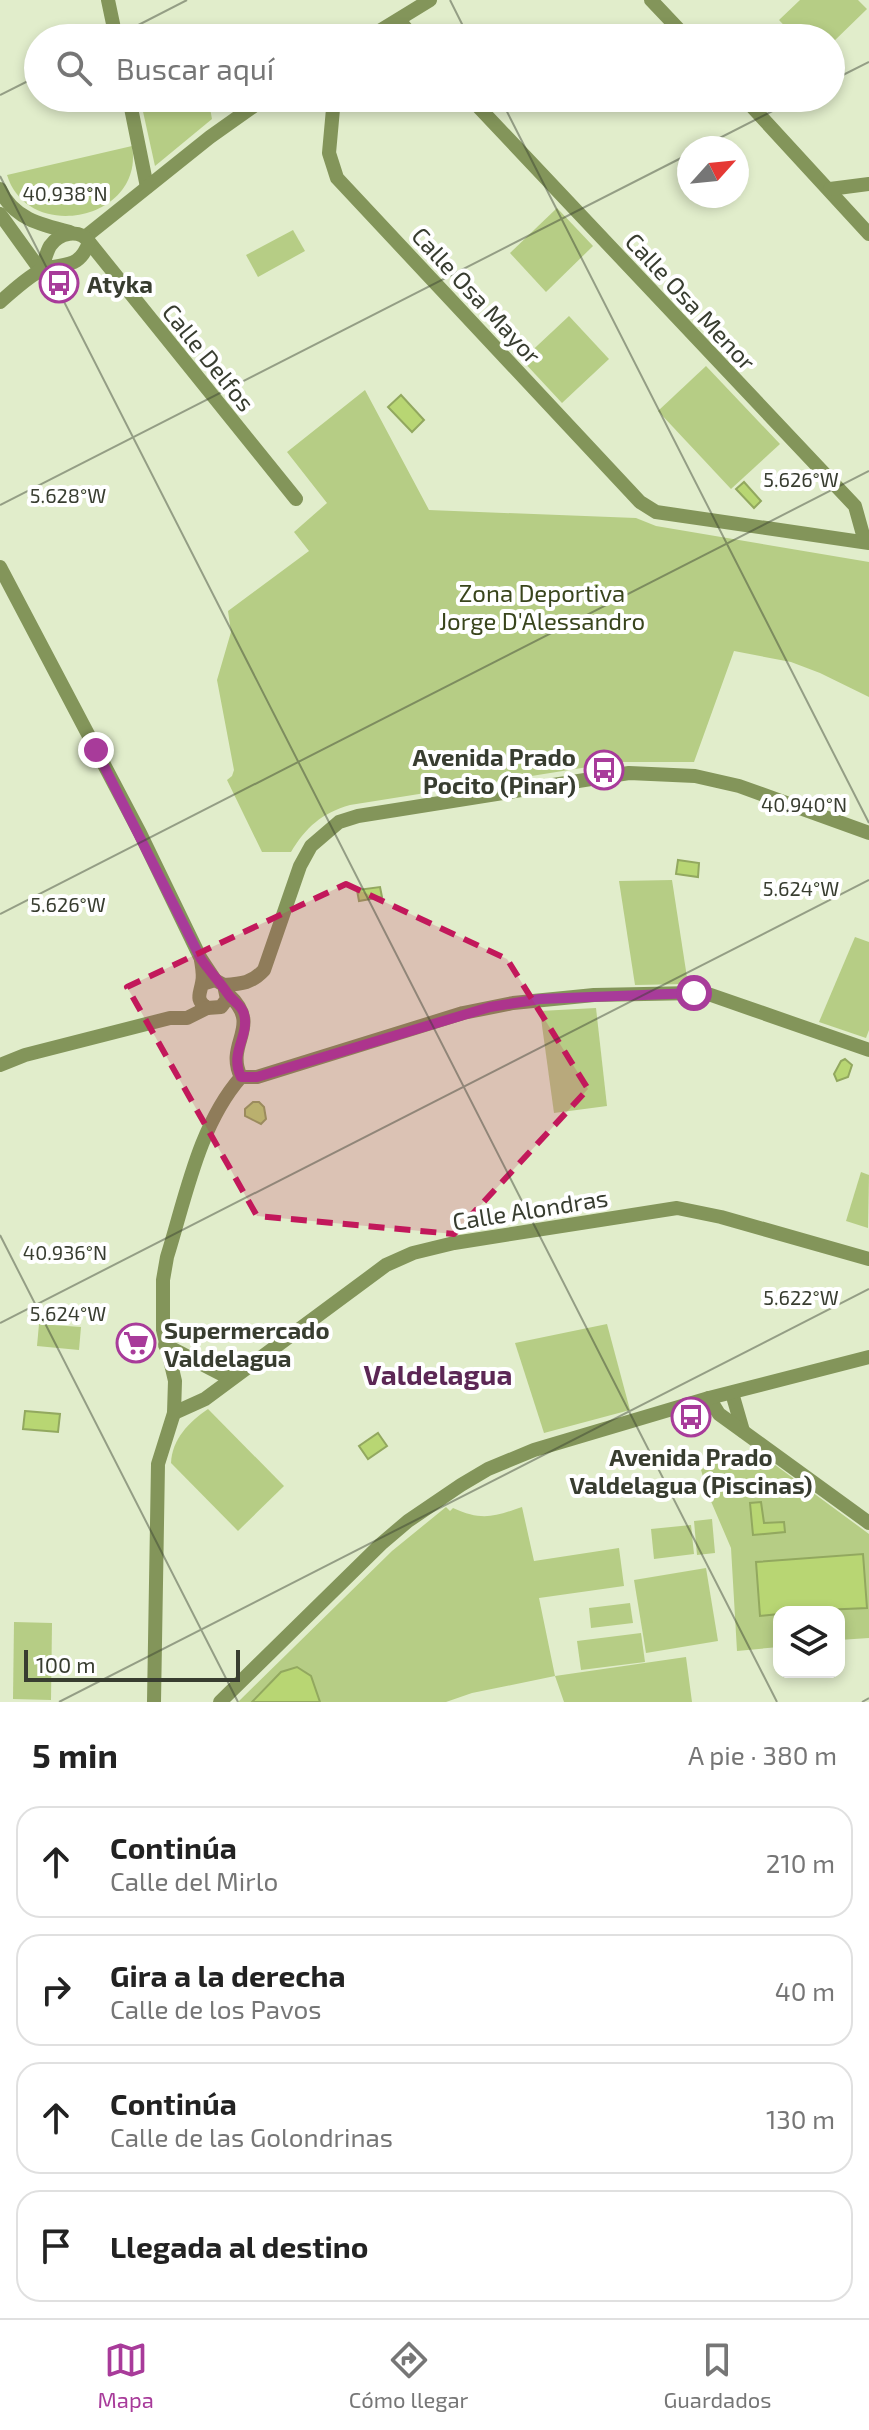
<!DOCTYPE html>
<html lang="es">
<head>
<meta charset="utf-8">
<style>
  body { margin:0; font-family:"Exo 2",sans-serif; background:#f2f2f2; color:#222 }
  .controls { position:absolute; right:24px; bottom:24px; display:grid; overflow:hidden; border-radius:16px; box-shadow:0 4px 12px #0003 }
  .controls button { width:72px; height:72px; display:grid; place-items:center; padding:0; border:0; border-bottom:2px solid #e0e0e0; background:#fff; color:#222; font:40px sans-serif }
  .compass { position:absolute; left:677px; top:136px; width:72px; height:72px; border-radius:50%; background:#fff; box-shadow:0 4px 12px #0003; rotate:63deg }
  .scale { position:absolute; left:24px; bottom:20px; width:216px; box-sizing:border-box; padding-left:8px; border:4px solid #383d30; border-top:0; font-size:22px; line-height:28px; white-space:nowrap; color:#383d30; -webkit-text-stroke:6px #fff; paint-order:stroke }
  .stop { position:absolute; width:24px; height:24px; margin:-18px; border:6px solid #a83b9a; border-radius:50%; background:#fff }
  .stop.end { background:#a83b9a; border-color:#fff; box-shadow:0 2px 8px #0008 }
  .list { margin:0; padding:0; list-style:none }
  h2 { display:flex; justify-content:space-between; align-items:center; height:104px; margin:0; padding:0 32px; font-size:34px }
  h2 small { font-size:26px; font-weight:400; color:#767676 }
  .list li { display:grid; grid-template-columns:52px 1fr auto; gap:24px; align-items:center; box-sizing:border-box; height:112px; margin:0 16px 16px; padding:0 16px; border:2px solid #e0e0e0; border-radius:24px }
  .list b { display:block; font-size:30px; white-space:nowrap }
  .list p { margin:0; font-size:26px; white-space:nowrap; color:#767676 }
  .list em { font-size:26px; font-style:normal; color:#767676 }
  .icon { flex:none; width:44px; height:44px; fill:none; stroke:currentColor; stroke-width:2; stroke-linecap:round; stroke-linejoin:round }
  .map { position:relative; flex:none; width:869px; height:1702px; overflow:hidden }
  .search { position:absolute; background:#fff; box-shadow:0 4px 12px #0003; left:24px; right:24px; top:24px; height:88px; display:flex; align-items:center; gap:20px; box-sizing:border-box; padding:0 28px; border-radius:44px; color:#767676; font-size:30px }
  .sheet { height:616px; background:#fff }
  nav { display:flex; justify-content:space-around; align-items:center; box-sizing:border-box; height:112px; border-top:2px solid #e0e0e0; background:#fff; font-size:22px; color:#767676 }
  nav a { display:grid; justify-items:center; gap:4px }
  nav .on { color:#a83b9a }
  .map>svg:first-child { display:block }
  .green { fill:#b6cd85 }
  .water { fill:#b8d673; stroke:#92a85f; stroke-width:2 }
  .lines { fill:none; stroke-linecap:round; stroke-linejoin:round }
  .street { stroke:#83955a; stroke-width:14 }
  .route { stroke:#a83b9a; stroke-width:10 }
  .marked { fill:#c2185b; fill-opacity:0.2; stroke:#c2185b; stroke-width:6; stroke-dasharray:16 10; stroke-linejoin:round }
  .ticks { fill:none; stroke:#383d30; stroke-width:2; stroke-opacity:0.45 }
  .labels { text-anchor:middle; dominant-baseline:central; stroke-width:8; stroke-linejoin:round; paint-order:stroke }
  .poi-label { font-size:24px; font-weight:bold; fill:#383d30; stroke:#fff; text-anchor:start }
  .street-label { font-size:24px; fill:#383d30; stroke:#fff }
  .park-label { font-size:24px; fill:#39451c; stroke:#fff }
  .quarter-label { font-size:28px; font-weight:bold; fill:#5c2755; stroke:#fff }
  .ticks-label { font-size:20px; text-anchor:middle; fill:#383d30; stroke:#fff; stroke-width:8; stroke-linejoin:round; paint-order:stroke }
</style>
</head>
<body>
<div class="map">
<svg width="869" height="1702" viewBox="0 0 869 1702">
  <rect width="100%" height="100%" fill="#e1edcb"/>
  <g class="green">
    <path d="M 800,0 L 858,0 L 867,9 L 831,44 L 831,38 L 796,38 L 779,20 Z"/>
    <path d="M 140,98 L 208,98 L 212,119 L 155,166 Z"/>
    <path d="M 132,146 C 145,220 28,244 7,175 Z"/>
    <path d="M 557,208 L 593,246 L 546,292 L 510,253 Z"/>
    <path d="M 293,230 L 305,251 L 258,277 L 246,255 Z"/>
    <path d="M 569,316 L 609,359 L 562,403 L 522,360 Z"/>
    <path d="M 706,366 L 780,444 L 731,489 L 658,411 Z"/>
    <path d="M 365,390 L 429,510 L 636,518 L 656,526 L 869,562 L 869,697 L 820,673 L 791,662 L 734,651 L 694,762 L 619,762 L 350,805 C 322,813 306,827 291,852 L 262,852 L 227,780 L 232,776 L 234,770 L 217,680 L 231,632 L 228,611 L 309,551 L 294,532 L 327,503 L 287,452 Z"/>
    <path d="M 672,880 L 688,984 L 635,985 L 619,881 Z"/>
    <path d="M 855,937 L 869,942 L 869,1030 L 866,1038 L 819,1022 Z"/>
    <path d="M 596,1008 L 607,1106 L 554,1113 L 540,1011 Z"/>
    <path d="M 861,1172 L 869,1175 L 868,1228 L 846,1221 Z"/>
    <path d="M 39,1324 L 81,1327 L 79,1350 L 37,1346 Z"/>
    <path d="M 607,1324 L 630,1410 L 544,1433 L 515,1343 Z"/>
    <path d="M 208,1409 L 284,1486 L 238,1531 L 171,1463 C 172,1439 189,1422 208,1409 Z"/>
    <path d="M 755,1453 L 759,1453 L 869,1534 L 869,1638 L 839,1640 L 839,1612 L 779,1612 L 779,1647 L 737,1651 L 731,1548 L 707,1492 L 700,1466 Z"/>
    <path d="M 446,1507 L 450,1511 L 453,1508 C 482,1521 493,1517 522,1507 L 534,1561 L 619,1548 L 624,1586 L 539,1598 L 555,1676 L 686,1657 L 692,1702 L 564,1702 L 555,1676 L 472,1693 L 446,1702 L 238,1702 L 392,1551 Z"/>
    <path d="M 712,1519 L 715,1553 L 697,1555 L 694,1521 Z"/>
    <path d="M 691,1525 L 694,1554 L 654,1559 L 651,1529 Z"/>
    <path d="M 706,1568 L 718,1641 L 646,1653 L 634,1580 Z"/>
    <path d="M 630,1603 L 633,1623 L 591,1628 L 589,1608 Z"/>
    <path d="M 14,1622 L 52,1623 L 51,1700 L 13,1699 Z"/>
    <path d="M 641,1633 L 645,1662 L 581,1670 L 577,1641 Z"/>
  </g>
  <g class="water">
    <path d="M 401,395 L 424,420 L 412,432 L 388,407 Z"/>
    <path d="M 744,482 L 761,501 L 754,508 L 736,489 Z"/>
    <path d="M 678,860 L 699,863 L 698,877 L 676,874 Z"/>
    <path d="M 380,887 L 382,897 L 359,901 L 357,890 Z"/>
    <path d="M 845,1059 L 852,1065 L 848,1077 L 837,1081 L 834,1074 L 841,1061 Z"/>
    <path d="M 253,1102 L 259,1102 L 264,1107 L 266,1119 L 261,1124 L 245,1116 L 245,1109 Z"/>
    <path d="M 25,1411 L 60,1414 L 58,1432 L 23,1429 Z"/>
    <path d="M 378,1433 L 387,1446 L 368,1459 L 359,1446 Z"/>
    <path d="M 761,1502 L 764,1523 L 784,1522 L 785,1532 L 753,1535 L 750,1503 Z"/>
    <path d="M 863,1554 L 867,1608 L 779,1612 L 779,1614 L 760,1616 L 756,1562 Z"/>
    <path d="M 297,1667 L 311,1676 L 320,1702 L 252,1702 L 281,1672 Z"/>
  </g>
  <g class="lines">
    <g class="street">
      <path d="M 108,0 L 116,38"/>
      <path d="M 651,0 L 687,38"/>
      <path d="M 399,20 L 414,38"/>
      <path d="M 368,38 L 430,0"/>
      <path d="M 129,98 L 147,187"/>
      <path d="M 334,98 L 329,153 L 337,178 L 640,502 L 656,512 L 869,543"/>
      <path d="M 470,98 L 855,506 L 865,542"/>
      <path d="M 744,98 L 869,234"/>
      <path d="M 0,189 C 12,218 41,225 70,232"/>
      <path d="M 830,189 L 869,184"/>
      <path d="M 0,214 L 41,271"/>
      <path d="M 85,237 L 210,137 L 265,98"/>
      <path d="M 89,242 L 296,499"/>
      <path d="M 0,302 C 12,292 28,276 42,270 C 64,262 79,270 89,242 C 79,228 59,233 50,246 C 46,253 44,263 41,271"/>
      <path d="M 0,567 L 140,833 L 201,959 L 215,980"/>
      <path d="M 201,960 C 202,967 204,976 202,983 C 200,995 195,999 207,1008 L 221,1007 L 227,999 L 224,985 L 215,980 L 202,984"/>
      <path d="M 224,985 C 242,984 252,983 264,970 L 300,866 L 311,846 L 339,822 L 358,816 L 629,773 L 695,776 L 739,786 L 869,833"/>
      <path d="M 228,994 C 264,1027 224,1042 241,1077"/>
      <path d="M 0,1065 L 25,1055 L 170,1018 L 187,1018 L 207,1008"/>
      <path d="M 241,1077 L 257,1077 L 463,1013 L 513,1003 L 594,995 L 694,993 L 711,995 L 869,1050"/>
      <path d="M 165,1345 L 231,1379"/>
      <path d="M 732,1393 L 743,1431"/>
      <path d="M 709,1398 L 719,1414 L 869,1523"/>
      <path d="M 174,1413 L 205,1399 L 386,1265 L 413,1253 L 454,1243 L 677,1208 L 721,1217 L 869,1259"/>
      <path d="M 154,1702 L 158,1464 L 174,1413 L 175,1381 L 163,1330 L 163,1280 L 167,1257 C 186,1196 199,1125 241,1077"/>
      <path d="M 220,1702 L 381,1544 L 408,1521 L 461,1485 L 488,1469 L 534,1450 L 709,1398 L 869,1357"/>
    </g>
  </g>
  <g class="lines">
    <path class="route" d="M 96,750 L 201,959 C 210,972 220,982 228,994 C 233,1002 241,1004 244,1014 C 250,1036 229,1052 241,1077 L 257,1077 L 490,1007 L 540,999 L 694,993"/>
  </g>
  <path class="marked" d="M 346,884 L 507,959 L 588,1089 L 454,1234 L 257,1216 L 127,987 Z"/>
  <path class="ticks" d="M 450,0 L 469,38M 113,38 L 187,0M 831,81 L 869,62M 0,95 L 38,76M 500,98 L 869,823M 700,148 L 798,98M 0,176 L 777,1702M 0,505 L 689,154M 0,914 L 869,471M 0,1235 L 238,1702M 0,1323 L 869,880M 59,1702 L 869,1289M 862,1702 L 869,1698"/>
  <defs>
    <symbol id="bus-ring" viewBox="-11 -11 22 22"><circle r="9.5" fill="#fff" stroke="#a83b9a" stroke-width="1.5"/><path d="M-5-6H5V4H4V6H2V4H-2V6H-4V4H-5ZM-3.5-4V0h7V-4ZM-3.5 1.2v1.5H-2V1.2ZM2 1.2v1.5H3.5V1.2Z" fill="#a83b9a"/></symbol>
    <symbol id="supermarket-ring" viewBox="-11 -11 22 22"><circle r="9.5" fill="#fff" stroke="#a83b9a" stroke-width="1.5"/><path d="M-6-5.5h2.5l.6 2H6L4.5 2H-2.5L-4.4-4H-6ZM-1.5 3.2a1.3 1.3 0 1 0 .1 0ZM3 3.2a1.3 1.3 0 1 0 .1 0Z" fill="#a83b9a"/></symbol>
  </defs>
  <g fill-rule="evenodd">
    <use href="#bus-ring" x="37" y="261" width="44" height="44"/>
    <use href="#bus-ring" x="582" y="748" width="44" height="44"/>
    <use href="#supermarket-ring" x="114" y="1321" width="44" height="44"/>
    <use href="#bus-ring" x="669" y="1395" width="44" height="44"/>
  </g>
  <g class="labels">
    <g class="poi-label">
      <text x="87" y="283">Atyka</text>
      <text x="576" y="756" text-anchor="end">Avenida Prado<tspan x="576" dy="28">Pocito (Pinar)</tspan></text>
      <text x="164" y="1329">Supermercado<tspan x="164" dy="28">Valdelagua</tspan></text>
      <text x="691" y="1456" text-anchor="middle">Avenida Prado<tspan x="691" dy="28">Valdelagua (Piscinas)</tspan></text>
    </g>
    <g class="street-label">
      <text transform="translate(477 295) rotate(47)">Calle Osa Mayor</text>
      <text transform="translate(691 301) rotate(47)">Calle Osa Menor</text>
      <text transform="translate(209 357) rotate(51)">Calle Delfos</text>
      <text transform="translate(530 1209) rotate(-9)">Calle Alondras</text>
    </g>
    <g class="park-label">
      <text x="542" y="592">Zona Deportiva<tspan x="542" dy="28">Jorge D'Alessandro</tspan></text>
    </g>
    <g class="quarter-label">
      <text x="438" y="1374">Valdelagua</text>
    </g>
  </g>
  <g class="ticks-label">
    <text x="65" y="201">40.938°N</text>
    <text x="801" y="487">5.626°W</text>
    <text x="68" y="503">5.628°W</text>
    <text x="804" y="812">40.940°N</text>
    <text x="801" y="896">5.624°W</text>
    <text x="68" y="912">5.626°W</text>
    <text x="65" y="1260">40.936°N</text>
    <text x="801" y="1305">5.622°W</text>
    <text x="68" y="1321">5.624°W</text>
  </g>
</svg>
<div class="controls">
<button><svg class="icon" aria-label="layers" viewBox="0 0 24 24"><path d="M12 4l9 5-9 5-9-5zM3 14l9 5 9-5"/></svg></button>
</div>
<svg class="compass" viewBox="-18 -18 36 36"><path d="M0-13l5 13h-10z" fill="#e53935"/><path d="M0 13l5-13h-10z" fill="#767676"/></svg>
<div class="scale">100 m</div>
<div class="stop" style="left:694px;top:993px"></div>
<div class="stop end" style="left:96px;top:750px"></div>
<div class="search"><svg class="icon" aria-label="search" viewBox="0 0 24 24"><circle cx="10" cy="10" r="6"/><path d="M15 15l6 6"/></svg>Buscar aquí</div>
</div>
<section class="sheet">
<h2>5 min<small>A pie · 380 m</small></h2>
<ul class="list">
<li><svg class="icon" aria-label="ahead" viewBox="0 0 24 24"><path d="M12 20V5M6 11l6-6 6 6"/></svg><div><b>Continúa</b><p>Calle del Mirlo</p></div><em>210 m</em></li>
<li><svg class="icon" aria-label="right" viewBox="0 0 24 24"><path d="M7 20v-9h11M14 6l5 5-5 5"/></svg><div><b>Gira a la derecha</b><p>Calle de los Pavos</p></div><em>40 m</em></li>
<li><svg class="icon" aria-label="ahead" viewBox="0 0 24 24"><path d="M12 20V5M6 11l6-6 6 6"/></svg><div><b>Continúa</b><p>Calle de las Golondrinas</p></div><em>130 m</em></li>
<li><svg class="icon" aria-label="arrive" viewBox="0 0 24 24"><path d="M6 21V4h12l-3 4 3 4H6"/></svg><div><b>Llegada al destino</b></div></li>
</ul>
</section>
<nav>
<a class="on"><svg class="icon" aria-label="map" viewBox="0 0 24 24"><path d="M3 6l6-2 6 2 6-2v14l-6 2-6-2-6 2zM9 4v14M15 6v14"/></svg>Mapa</a>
<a><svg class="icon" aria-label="directions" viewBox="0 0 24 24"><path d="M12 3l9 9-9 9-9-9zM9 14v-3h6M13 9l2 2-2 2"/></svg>Cómo llegar</a>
<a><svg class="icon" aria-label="saved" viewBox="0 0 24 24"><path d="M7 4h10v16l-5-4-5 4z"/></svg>Guardados</a>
</nav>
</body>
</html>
